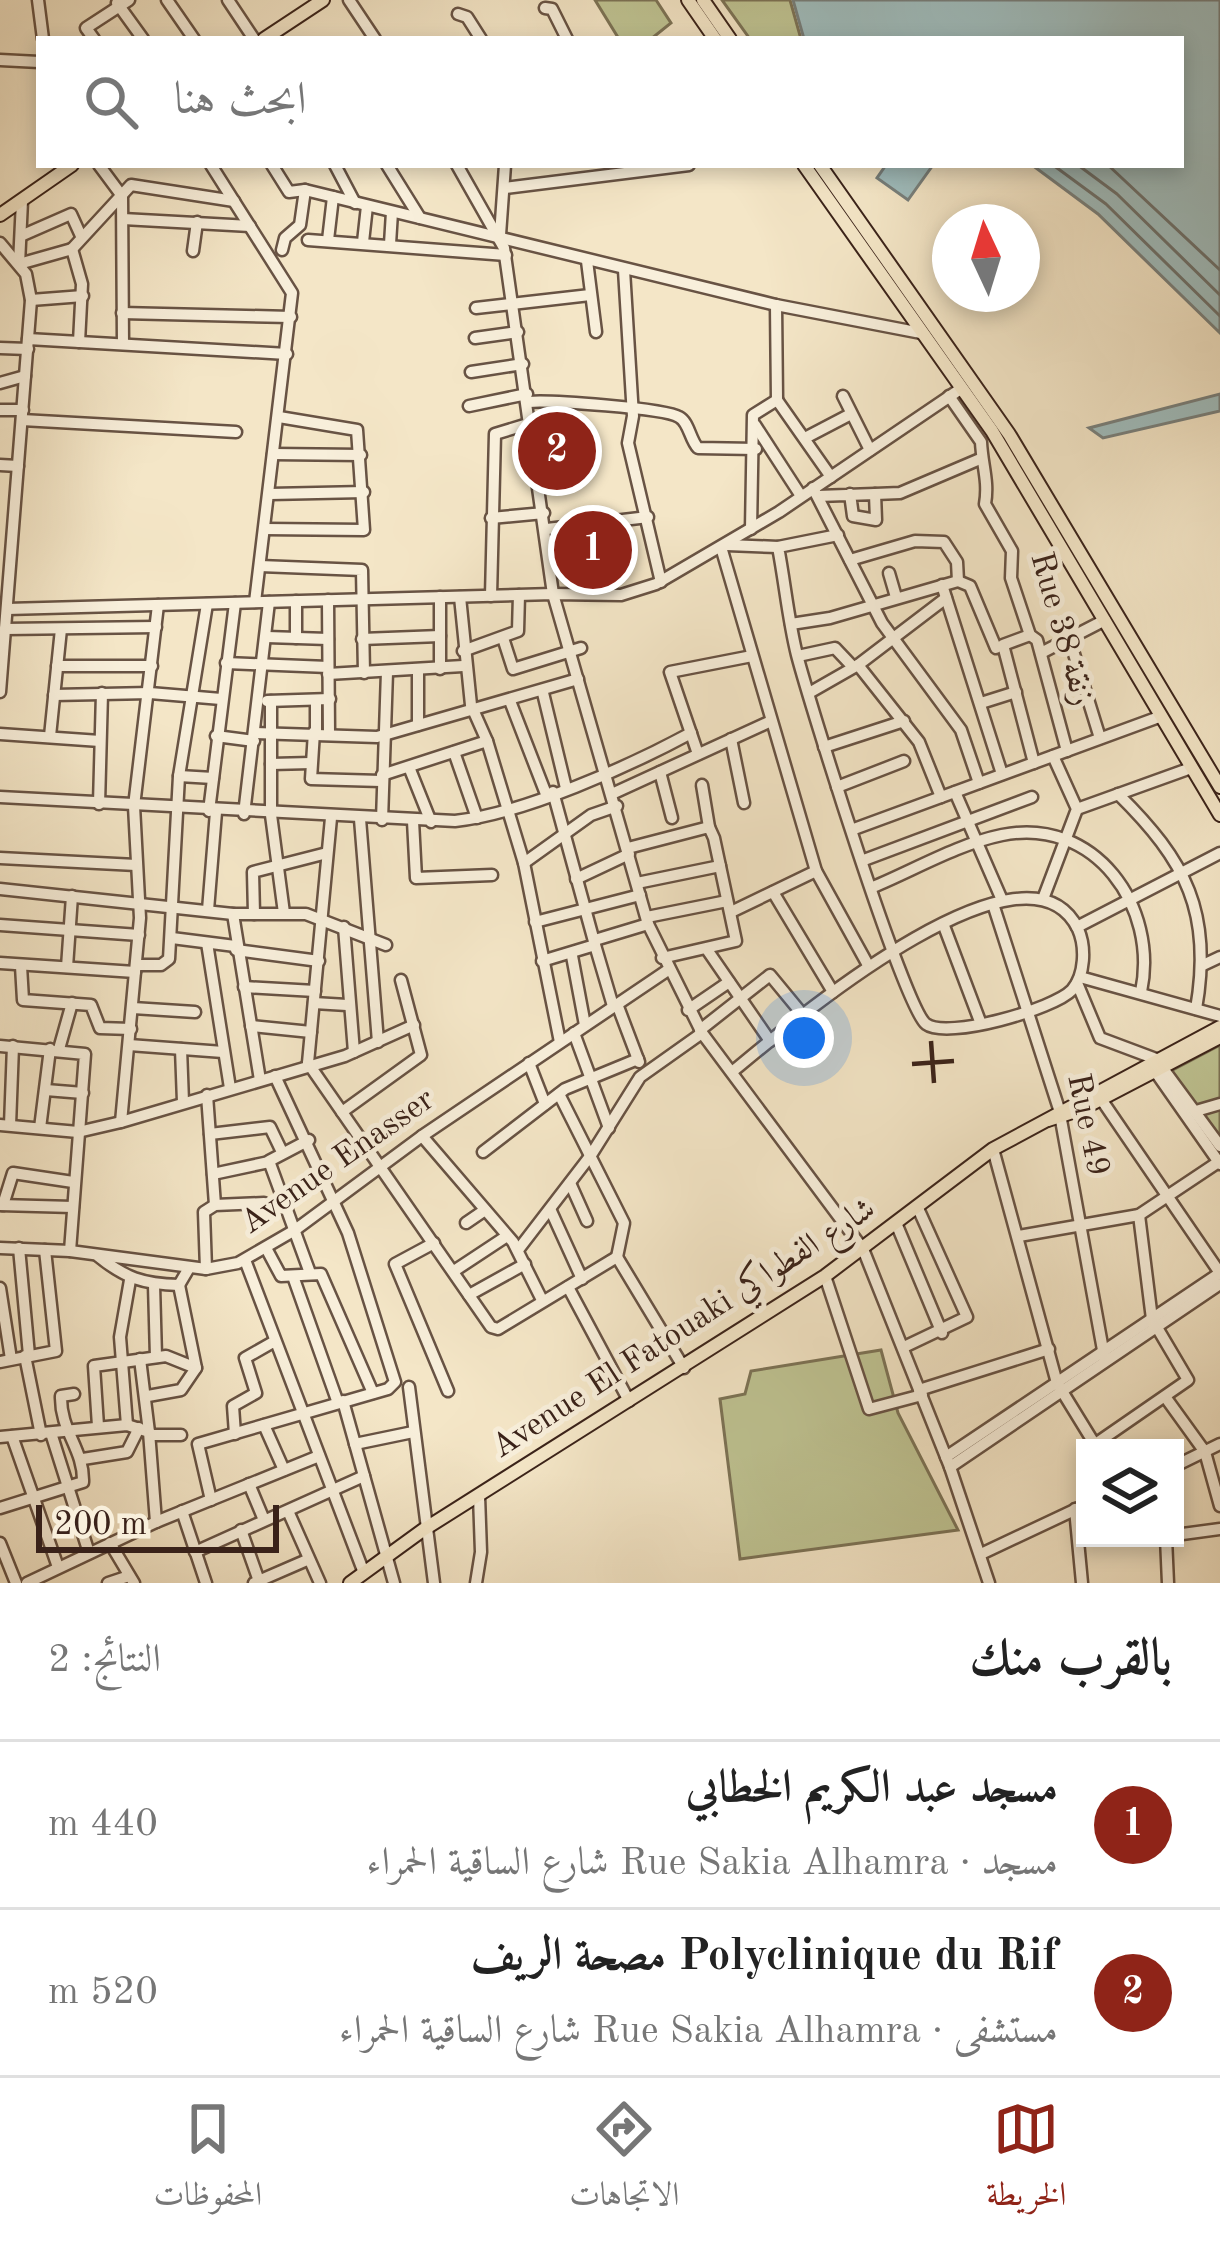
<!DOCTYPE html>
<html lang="ar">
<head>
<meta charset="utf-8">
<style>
  body { margin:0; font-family:"Old Standard TT",Amiri,serif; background:#f2f2f2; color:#222; direction:rtl }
  .controls { position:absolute; right:36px; bottom:36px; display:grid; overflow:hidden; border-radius:0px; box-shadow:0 6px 18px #0003 }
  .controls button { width:108px; height:108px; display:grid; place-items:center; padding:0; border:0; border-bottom:3px solid #e0e0e0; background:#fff; color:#222; font:60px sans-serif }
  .compass { position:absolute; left:932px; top:204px; width:108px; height:108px; border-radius:50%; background:#fff; box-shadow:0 6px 18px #0003; rotate:356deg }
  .scale { position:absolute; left:36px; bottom:30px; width:243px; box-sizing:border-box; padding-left:12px; border:6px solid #3a2219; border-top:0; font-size:33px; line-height:42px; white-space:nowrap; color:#3a2219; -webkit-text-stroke:9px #f8efdb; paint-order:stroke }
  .you { position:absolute; left:804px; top:1038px; width:42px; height:42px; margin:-30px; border:9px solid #fff; border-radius:50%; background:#1a73e8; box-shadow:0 0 0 18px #1a73e833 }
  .badge { display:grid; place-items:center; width:78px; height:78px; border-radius:50%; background:#8f2418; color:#fff; font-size:39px; font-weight:700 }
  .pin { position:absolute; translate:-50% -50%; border:6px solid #fff; box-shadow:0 3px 12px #0006 }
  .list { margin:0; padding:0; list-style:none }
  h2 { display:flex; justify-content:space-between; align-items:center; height:156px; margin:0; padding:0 48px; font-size:51px }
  h2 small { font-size:39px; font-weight:400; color:#767676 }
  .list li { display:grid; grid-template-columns:78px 1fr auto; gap:36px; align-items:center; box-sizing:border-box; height:168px; padding:0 48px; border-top:3px solid #e0e0e0 }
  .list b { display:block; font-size:45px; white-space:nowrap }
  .list p { margin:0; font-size:39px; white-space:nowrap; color:#767676 }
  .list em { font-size:39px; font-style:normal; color:#767676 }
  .icon { flex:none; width:66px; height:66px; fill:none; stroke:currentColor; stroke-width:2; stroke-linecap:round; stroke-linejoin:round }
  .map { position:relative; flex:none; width:1220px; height:1583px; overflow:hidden; direction:ltr }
  .search { position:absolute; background:#fff; box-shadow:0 6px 18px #0003; left:36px; right:36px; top:36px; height:132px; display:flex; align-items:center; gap:30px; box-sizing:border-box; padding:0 42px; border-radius:0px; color:#767676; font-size:45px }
  .sheet { height:492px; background:#fff }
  nav { display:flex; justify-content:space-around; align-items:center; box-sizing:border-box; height:168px; border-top:3px solid #e0e0e0; background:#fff; font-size:33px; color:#767676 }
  nav a { display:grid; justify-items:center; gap:6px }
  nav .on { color:#8f2418 }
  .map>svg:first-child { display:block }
  .green { fill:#bfc493; stroke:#7c7356; stroke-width:3 }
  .water { fill:#9fbdbe; stroke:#777f7c; stroke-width:3 }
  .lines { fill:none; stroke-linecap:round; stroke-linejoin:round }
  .shore { stroke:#6c706c; stroke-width:3 }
  .minor-casing { stroke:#685344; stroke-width:15 }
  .major-casing { stroke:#3a2219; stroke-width:16 }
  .minor { stroke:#f8efdb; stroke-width:10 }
  .major { stroke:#f4e6c7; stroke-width:12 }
  .ticks { fill:none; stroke:#3a2219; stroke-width:4.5 }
  .labels { text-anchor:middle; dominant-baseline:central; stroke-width:10; stroke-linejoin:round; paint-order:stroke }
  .street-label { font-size:33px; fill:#3a2219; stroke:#f8efdb }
</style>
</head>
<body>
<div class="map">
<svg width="1220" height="1583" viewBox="0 0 1220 1583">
  <rect width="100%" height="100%" fill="#f4e6c7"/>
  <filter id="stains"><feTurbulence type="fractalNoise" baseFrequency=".00167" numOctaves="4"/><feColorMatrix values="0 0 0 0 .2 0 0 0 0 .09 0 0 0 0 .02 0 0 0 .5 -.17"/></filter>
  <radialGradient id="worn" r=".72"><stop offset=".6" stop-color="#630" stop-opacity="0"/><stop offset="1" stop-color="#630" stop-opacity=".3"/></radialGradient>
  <g class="green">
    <path d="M 595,0 L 656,0 L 671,23 L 651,39 L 619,39 Z"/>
    <path d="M 722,0 L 790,0 L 801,39 L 750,39 Z"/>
    <path d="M 1220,1045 L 1220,1144 L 1169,1072 Z"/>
    <path d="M 881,1350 L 898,1413 L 958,1530 L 740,1559 L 720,1399 L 745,1394 L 751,1371 Z"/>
  </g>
  <g class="water">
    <path d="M 793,0 L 1220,0 L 1220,333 L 1098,214 L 1032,165 L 1181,165 L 1181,39 L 804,39 Z"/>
    <path d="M 886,165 L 933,165 L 908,200 L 877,178 Z"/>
    <path d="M 1220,394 L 1220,411 L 1103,438 L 1089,428 Z"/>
  </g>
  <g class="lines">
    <g class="shore">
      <path d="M 1053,165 L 1106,204 L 1220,316"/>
      <path d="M 1078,165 L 1117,194 L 1220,295"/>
      <path d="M 1108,165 L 1220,270"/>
    </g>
    <defs>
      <g id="minor">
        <path d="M 38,0 L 43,39"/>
        <path d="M 167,0 L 194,39"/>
        <path d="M 228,0 L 254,39"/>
        <path d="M 349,0 L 375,39"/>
        <path d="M 117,3 L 143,39"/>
        <path d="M 545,8 L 552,9 L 567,39"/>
        <path d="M 458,14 L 467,17 L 481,39"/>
        <path d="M 94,39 L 86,28 L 129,0"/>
        <path d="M 0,60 L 39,62"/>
        <path d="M 99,165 L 122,196 L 123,344"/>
        <path d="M 211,165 L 292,293 L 255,602"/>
        <path d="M 272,165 L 289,192 L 305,190 L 776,305 L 921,333"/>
        <path d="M 335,165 L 355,203"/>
        <path d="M 387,165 L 420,218"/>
        <path d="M 457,165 L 504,248 L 553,594 L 648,924 L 702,1033 L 863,1249 L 950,1467 L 989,1583"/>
        <path d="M 505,188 L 689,165"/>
        <path d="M 123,219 L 250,226"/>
        <path d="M 23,235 L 71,214 L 81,236"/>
        <path d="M 500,235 L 505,165"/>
        <path d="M 308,240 L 506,255"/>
        <path d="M 328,240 L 333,197"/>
        <path d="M 363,242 L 367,206"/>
        <path d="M 0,243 L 26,274 L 31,300 L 0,692"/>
        <path d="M 390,244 L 392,212"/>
        <path d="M 72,249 L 131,185 L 234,201"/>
        <path d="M 72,249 L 82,284 L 79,342"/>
        <path d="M 282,250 L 285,238 L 300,225 L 305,190"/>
        <path d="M 193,251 L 197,222"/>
        <path d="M 587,261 L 596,332"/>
        <path d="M 19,264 L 22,201"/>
        <path d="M 19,264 L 72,249"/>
        <path d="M 624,270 L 633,416 L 628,443 L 661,582"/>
        <path d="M 31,300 L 83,296"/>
        <path d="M 776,305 L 777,400"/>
        <path d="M 476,308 L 590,295"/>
        <path d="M 122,313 L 291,317"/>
        <path d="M 475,338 L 518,332"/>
        <path d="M 28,339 L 287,354"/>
        <path d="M 0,348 L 28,349"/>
        <path d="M 471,372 L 523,364"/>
        <path d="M 0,383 L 25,376"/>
        <path d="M 843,396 L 870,450"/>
        <path d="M 949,396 L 981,442 C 982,465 989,481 985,504 L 1012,551 L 1011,578 L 1030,635 L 1037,640 L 1067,751"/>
        <path d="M 777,400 L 831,477"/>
        <path d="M 528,402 C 548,400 665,408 679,417 C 689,422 690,440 698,448 L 756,449"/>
        <path d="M 469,406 L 527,394"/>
        <path d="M 0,410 L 23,410"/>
        <path d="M 22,420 L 236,432"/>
        <path d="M 755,425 L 801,496"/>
        <path d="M 805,438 L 849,415"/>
        <path d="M 273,454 L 361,455"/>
        <path d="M 0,465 L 18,466"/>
        <path d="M 813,488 L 882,623 L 961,730 L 979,783"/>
        <path d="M 270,494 L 364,492"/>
        <path d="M 875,494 L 900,493 L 980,459"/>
        <path d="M 818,496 L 875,494 L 876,520 L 853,516 L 850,494"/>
        <path d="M 491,518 L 544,513"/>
        <path d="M 265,529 L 364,530 L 357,430 L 279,417"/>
        <path d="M 547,529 L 648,517"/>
        <path d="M 751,529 L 753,415 L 777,400"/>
        <path d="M 727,545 L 778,547"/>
        <path d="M 721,547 L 816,871 L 868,965"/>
        <path d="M 850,560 L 915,541 L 944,542 L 957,562 L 958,581"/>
        <path d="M 260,566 L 362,570 L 364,673"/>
        <path d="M 889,573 L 896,597"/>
        <path d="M 958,581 L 970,586 L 996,648"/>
        <path d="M 942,585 L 1002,774"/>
        <path d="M 491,596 L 495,434 L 531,423"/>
        <path d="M 440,597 L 440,669"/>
        <path d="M 460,597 L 471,705 L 487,741 L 524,863 L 560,1042"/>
        <path d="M 328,600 L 329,734"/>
        <path d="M 7,609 L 553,594 L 621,595 L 656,584 L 779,512 L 962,388"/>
        <path d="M 791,624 L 830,618 L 958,581"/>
        <path d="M 5,629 L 156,627"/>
        <path d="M 1030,635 L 1003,645 L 1034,763"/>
        <path d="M 267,637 L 328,639"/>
        <path d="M 296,638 L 296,601"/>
        <path d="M 503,638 L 513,669 L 581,648"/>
        <path d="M 362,639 L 440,636"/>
        <path d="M 1070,641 L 1100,738"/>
        <path d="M 463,651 L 518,631 L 519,595"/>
        <path d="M 1041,653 L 1105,620"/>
        <path d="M 798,656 L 835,648 L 853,667"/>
        <path d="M 226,663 L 328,667"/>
        <path d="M 858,665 L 919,742 L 941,797"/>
        <path d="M 57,666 L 152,666"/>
        <path d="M 328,674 L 463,666"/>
        <path d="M 543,693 L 566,788"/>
        <path d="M 809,693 L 858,665 L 946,598"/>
        <path d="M 54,695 L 150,693 L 221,699"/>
        <path d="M 316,700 L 316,732"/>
        <path d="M 267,701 L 330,699"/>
        <path d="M 271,701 L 271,815 L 284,913"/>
        <path d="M 510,701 L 546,794"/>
        <path d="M 981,703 L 1016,692"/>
        <path d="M 418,725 L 418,672"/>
        <path d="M 314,732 L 311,779 L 381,781"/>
        <path d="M 255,733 L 377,737 L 578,679"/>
        <path d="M 0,734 L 100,741"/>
        <path d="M 50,736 L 61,629"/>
        <path d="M 216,736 L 254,741"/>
        <path d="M 731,739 L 744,803"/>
        <path d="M 824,747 L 904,721"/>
        <path d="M 454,752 L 477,818"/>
        <path d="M 698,754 L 670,672 L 752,656"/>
        <path d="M 271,764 L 311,763"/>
        <path d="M 409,767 L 431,822"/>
        <path d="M 660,772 L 672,818"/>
        <path d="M 382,775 L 487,741"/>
        <path d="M 179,776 L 213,778"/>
        <path d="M 702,785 L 709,827"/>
        <path d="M 837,787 L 904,761"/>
        <path d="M 955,792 L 1002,900"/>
        <path d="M 614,793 L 771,721"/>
        <path d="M 1118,794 C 1186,861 1213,913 1196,1009"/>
        <path d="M 0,797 L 455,821 C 523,814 630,766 691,733"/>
        <path d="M 99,804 L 102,693"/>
        <path d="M 1077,809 L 1191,768"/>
        <path d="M 209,811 L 235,603"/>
        <path d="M 244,814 L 269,602"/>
        <path d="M 360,819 L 378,1042"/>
        <path d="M 382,820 L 387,672"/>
        <path d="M 413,821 L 416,878 L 492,875"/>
        <path d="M 854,829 L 1159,717"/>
        <path d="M 628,848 L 709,827 L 714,838 L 736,941 L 662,958"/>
        <path d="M 0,858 L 136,865"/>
        <path d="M 864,860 L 1032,797"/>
        <path d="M 524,863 L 591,815 L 617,806"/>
        <path d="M 576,879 L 629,854"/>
        <path d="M 637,883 L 720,866"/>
        <path d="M 873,887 C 914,870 958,844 1002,835 C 1095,816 1159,907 1141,992"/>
        <path d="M 0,889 L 233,914 L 306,914 L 386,945"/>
        <path d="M 773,892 L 833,992"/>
        <path d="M 1043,899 L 1077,809 L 1053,756"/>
        <path d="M 993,904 L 1059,1109 L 1105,1361"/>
        <path d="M 208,910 L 216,812"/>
        <path d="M 731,912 L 816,871"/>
        <path d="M 233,914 L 260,1080"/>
        <path d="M 254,914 L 253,872 L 327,853"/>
        <path d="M 647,917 L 727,901"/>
        <path d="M 535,922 L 640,895"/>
        <path d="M 0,925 L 139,935"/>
        <path d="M 944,926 L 981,1024"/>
        <path d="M 344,927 L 354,1052"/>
        <path d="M 1077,927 L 1220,853"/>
        <path d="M 172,938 L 235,946"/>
        <path d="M 595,940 L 648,924"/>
        <path d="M 207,943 L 230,1088"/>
        <path d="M 595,945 L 613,1006"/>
        <path d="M 236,950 L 319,961"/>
        <path d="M 708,951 L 770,1041"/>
        <path d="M 572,956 L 585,1025"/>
        <path d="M 542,961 L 595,945 L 553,792"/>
        <path d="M 0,963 L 135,972"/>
        <path d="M 136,965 L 161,965 L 169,959 L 179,776 L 207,604"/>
        <path d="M 1203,965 L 1220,957"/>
        <path d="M 21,966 L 23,1000 L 91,1005 L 100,1028 L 131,1029"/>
        <path d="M 67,967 L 72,896"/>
        <path d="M 1080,977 L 1220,1016"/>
        <path d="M 1077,983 L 1100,1038 L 1156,1059 L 1220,1146"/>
        <path d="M 244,987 L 315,991"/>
        <path d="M 314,1003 L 347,1005"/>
        <path d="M 617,1004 L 639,1062"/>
        <path d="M 133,1008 L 195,1012"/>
        <path d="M 688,1010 L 729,982"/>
        <path d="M 251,1026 L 311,1032"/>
        <path d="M 700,1030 L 770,975 L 803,1015"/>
        <path d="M 574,1033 L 609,1128"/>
        <path d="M 129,1045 L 223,1052"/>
        <path d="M 0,1046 L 85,1054 L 70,1251"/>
        <path d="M 59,1049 L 72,1003"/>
        <path d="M 181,1049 L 183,1102"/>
        <path d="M 308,1063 L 491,1327 L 498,1329 L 617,1257"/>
        <path d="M 308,1063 L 331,818"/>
        <path d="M 529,1063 L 545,1104"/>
        <path d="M 1150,1064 L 1220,1164"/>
        <path d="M 732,1072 C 783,1030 1026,821 1078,929 C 1086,947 1085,975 1072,990 C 1054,1009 947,1040 926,1024 C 904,1008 809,701 797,655 C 788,619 785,583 778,547 L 838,535"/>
        <path d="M 46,1090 L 83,1093"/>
        <path d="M 559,1094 L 624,1223 L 617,1257"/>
        <path d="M 207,1095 L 215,1205"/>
        <path d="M 1101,1099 L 1220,1273"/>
        <path d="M 1196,1111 L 1220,1104"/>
        <path d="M 342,1112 L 421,1055 L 401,980"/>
        <path d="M 121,1122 L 140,918 L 134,806 L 158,605"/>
        <path d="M 0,1125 L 78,1132 L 121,1122 L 345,1056 L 414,1025"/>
        <path d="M 10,1125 L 13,1046"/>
        <path d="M 40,1128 L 50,1049"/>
        <path d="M 210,1134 L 270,1127 L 282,1152"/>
        <path d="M 422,1136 L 513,1242 L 542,1300"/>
        <path d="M 309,1140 L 269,1161 L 310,1273"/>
        <path d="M 993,1149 L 1057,1383 L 1097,1448"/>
        <path d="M 483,1152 L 565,1089 L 638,1059"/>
        <path d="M 213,1174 L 269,1162"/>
        <path d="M 570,1183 L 587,1221"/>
        <path d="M 0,1205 L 73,1207"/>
        <path d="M 3,1205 L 13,1173 L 73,1182"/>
        <path d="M 551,1211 L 582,1279"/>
        <path d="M 466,1223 L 485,1210"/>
        <path d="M 896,1223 L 942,1333"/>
        <path d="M 1019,1236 L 1139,1215 L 1220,1161"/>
        <path d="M 434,1243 L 395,1264 L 448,1391"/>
        <path d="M 0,1248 L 70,1251 L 206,1269 L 238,1263 L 295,1230 L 422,1136 L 668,970"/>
        <path d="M 19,1248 L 29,1355"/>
        <path d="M 266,1248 L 281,1276 L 321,1274 L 373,1393"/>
        <path d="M 518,1250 L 591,1155 L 640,1077 L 702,1033"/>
        <path d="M 98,1256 C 125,1278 143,1284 179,1285 L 189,1268"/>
        <path d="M 617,1257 L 684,1368"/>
        <path d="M 245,1260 L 364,1573"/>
        <path d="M 206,1269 L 204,1212 L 215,1205 L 264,1203"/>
        <path d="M 454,1271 L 507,1236"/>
        <path d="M 825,1276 L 869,1409 L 922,1395"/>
        <path d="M 294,1279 L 338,1403"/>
        <path d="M 154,1285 L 156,1357"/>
        <path d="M 568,1287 L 629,1401"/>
        <path d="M 0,1288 L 11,1359"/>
        <path d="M 469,1295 L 525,1264"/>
        <path d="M 904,1347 L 967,1317 L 917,1206"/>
        <path d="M 25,1356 L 41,1435"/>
        <path d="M 140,1359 L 149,1432"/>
        <path d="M 0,1362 L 56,1351 L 45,1250"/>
        <path d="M 409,1387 L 434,1583"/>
        <path d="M 919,1390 L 1049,1349"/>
        <path d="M 148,1396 L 181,1390 L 196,1368"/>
        <path d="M 1166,1398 L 1205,1452 L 1220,1506"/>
        <path d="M 343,1401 L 394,1583"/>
        <path d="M 127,1425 L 120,1337 L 130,1280"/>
        <path d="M 264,1425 L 284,1470"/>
        <path d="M 98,1426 L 94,1366 L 166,1356 L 196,1368 L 179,1285"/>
        <path d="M 51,1433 L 89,1553"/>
        <path d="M 235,1434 L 233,1406 L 256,1393 L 245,1358 L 275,1341"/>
        <path d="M 153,1435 L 181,1435"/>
        <path d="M 12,1436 L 58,1567"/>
        <path d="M 0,1437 L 127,1425 L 149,1432 L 156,1522"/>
        <path d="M 355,1444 L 413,1432"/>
        <path d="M 1091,1447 L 1188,1380 L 1152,1319 L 1139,1215"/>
        <path d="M 946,1457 L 1220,1273"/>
        <path d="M 83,1459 L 127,1452 L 139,1428"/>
        <path d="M 1175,1466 L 1220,1444"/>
        <path d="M 950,1467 L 1220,1284"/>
        <path d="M 249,1484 L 264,1520"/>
        <path d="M 211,1500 L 198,1444 L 388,1389 L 395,1382 L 348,1233 L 275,1076"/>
        <path d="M 0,1508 L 83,1482 C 84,1449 60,1431 61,1396 L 74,1394"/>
        <path d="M 1075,1509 L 1082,1583"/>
        <path d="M 182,1511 L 206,1583"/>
        <path d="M 288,1511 L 320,1583"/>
        <path d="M 241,1530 L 259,1581"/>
        <path d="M 1175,1535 L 1220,1529"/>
        <path d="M 1166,1538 L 1168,1583"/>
        <path d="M 0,1543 L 16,1583"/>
        <path d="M 110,1543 L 134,1583"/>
        <path d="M 195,1552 L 364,1476"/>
        <path d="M 981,1554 L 1085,1505"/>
        <path d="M 27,1583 L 156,1522 L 319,1456"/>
        <path d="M 108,1583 L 129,1576"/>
        <path d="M 254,1583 L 307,1560"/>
        <path d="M 476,1583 L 481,1552 L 479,1496"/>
      </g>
      <g id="major">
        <path d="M 688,0 L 715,39"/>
        <path d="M 703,0 L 730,39"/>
        <path d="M 264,39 L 323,0"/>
        <path d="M 804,165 L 992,431 L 1220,815"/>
        <path d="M 820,165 L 1009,434 L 1220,787"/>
        <path d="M 0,215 L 72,165"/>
        <path d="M 1048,1120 L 1082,1109 L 1220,1037"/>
        <path d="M 350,1583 L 423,1530 L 825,1276 L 993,1149 L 1220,1027"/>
      </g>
    </defs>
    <use href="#minor" class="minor-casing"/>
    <use href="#major" class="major-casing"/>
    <use href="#minor" class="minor"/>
    <use href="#major" class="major"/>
  </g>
  <path class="ticks" d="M 931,1041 L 934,1083M 912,1064 L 954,1061"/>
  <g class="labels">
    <g class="street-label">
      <text transform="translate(1061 629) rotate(74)">Rue 38 زنقة</text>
      <text transform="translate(1087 1125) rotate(78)">Rue 49</text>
      <text transform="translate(338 1162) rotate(-35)">Avenue Enasser</text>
      <text transform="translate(684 1329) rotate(-33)">Avenue El Fatouaki شارع الفطواكي</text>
    </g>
  </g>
  <rect width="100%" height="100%" filter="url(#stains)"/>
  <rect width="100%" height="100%" fill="url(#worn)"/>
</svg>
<div class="controls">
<button><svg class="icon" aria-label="layers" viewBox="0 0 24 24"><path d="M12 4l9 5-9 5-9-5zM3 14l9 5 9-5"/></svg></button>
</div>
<svg class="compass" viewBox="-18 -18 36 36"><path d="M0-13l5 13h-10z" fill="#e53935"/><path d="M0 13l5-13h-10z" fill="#767676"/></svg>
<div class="scale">200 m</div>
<div class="you"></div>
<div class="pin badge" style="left:593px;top:550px">1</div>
<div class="pin badge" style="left:557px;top:451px">2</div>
<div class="search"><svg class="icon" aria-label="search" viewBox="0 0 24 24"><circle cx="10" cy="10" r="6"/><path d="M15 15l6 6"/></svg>ابحث هنا</div>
</div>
<section class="sheet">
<h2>بالقرب منك<small>النتائج: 2</small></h2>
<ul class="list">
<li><span class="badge">1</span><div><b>مسجد عبد الكريم الخطابي</b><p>مسجد · Rue Sakia Alhamra شارع الساقية الحمراء</p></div><em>440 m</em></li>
<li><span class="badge">2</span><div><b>Polyclinique du Rif مصحة الريف</b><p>مستشفى · Rue Sakia Alhamra شارع الساقية الحمراء</p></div><em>520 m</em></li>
</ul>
</section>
<nav>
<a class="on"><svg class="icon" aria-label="map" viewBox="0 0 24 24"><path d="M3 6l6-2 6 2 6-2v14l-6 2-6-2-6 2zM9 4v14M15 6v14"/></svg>الخريطة</a>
<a><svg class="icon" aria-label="directions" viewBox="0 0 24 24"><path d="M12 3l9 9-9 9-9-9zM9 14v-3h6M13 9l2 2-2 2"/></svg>الاتجاهات</a>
<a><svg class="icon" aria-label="saved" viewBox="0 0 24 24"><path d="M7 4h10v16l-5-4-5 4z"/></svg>المحفوظات</a>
</nav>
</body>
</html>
